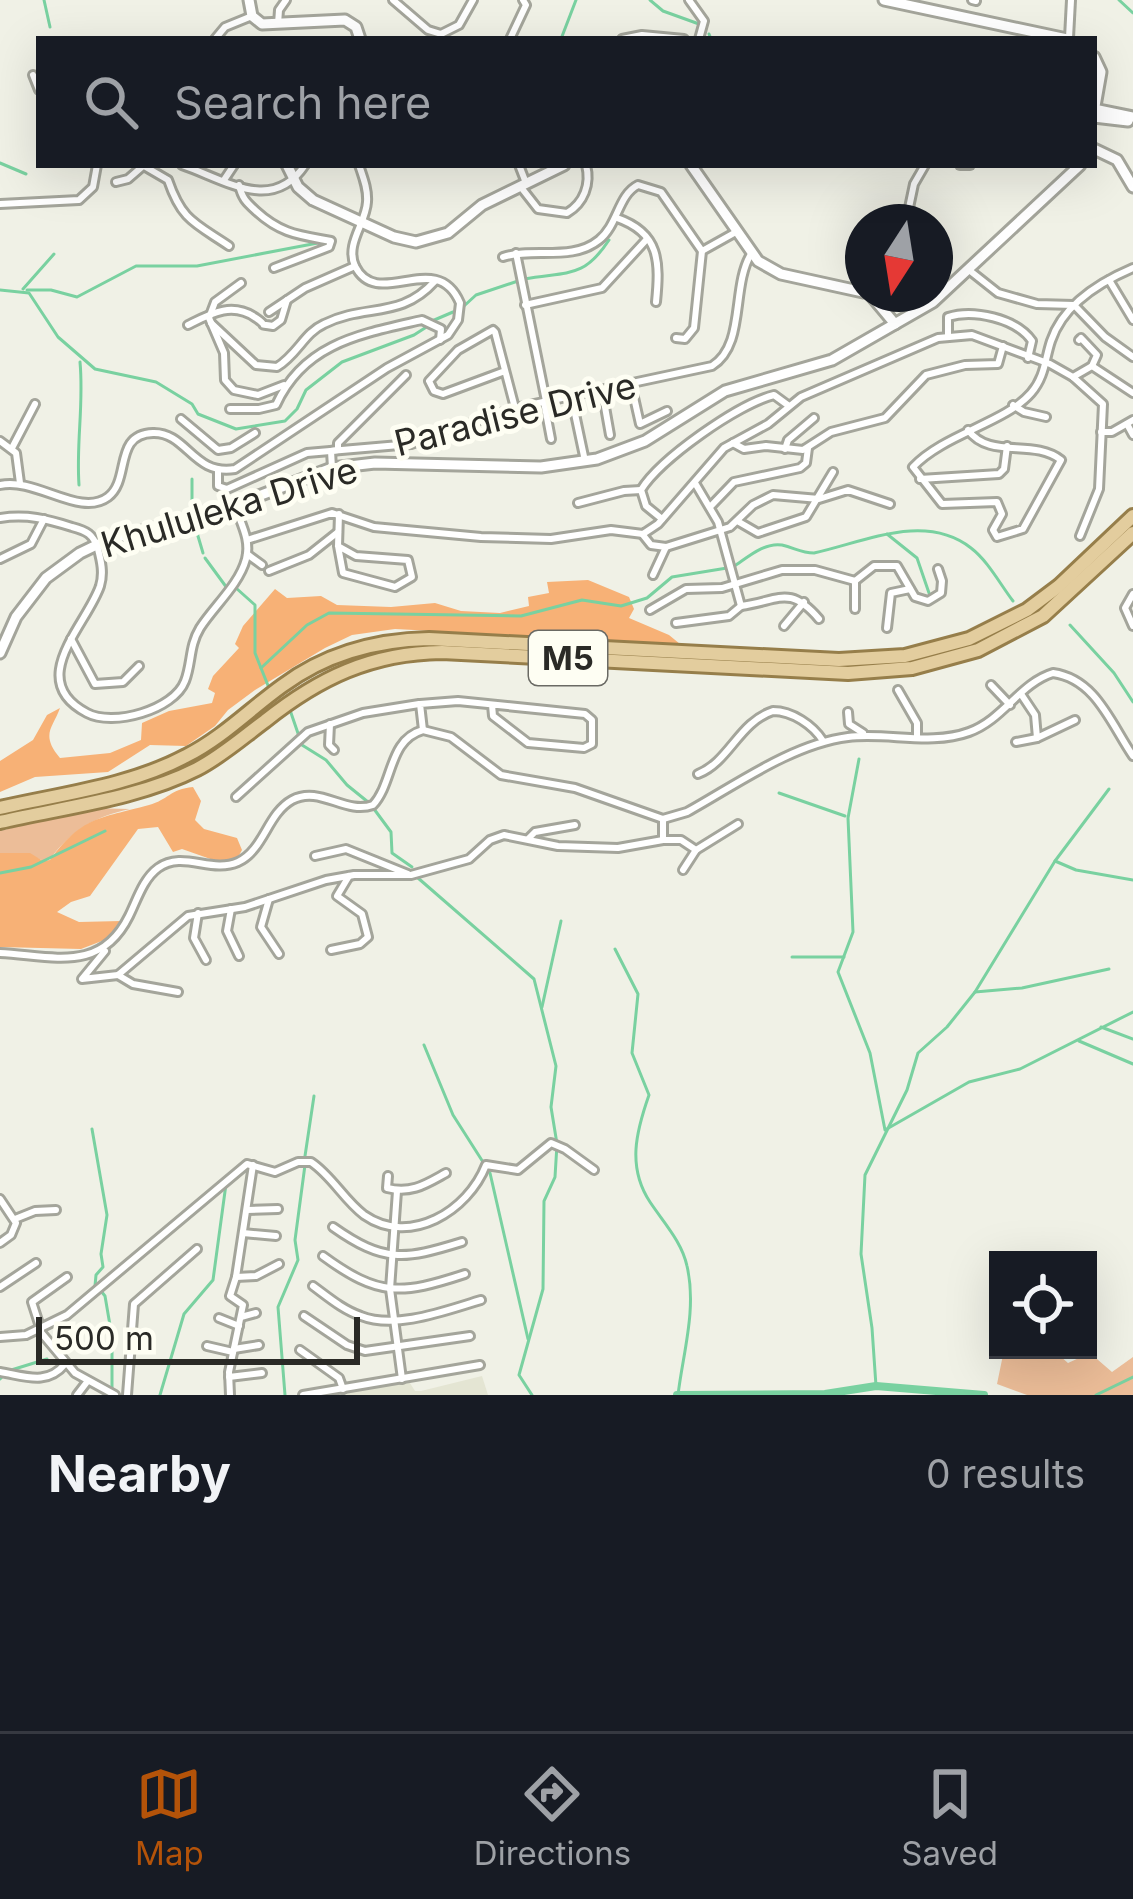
<!DOCTYPE html>
<html lang="en">
<head>
<meta charset="utf-8">
<style>
  body { margin:0; font-family:Inter,sans-serif; background:#20242c; color:#f1f3f6 }
  .controls { position:absolute; right:36px; bottom:36px; display:grid; overflow:hidden; border-radius:0px; box-shadow:0 12px 48px #0002 }
  .controls button { width:108px; height:108px; display:grid; place-items:center; padding:0; border:0; border-bottom:3px solid #363941; background:#171b24; color:#f1f3f6; font:60px sans-serif }
  .compass { position:absolute; left:845px; top:204px; width:108px; height:108px; border-radius:50%; background:#171b24; box-shadow:0 12px 48px #0002; rotate:192deg }
  .scale { position:absolute; left:36px; bottom:30px; width:324px; box-sizing:border-box; padding-left:12px; border:6px solid #2a2a26; border-top:0; font-size:33px; line-height:42px; white-space:nowrap; color:#2a2a26; -webkit-text-stroke:9px #fefef3; paint-order:stroke }
  .list { margin:0; padding:0; list-style:none }
  h2 { display:flex; justify-content:space-between; align-items:center; height:156px; margin:0; padding:0 48px; font-size:51px }
  h2 small { font-size:39px; font-weight:400; color:#9ea1a6 }
  .icon { flex:none; width:66px; height:66px; fill:none; stroke:currentColor; stroke-width:2; stroke-linecap:round; stroke-linejoin:round }
  .map { position:relative; flex:none; width:1133px; height:1395px; overflow:hidden }
  .search { position:absolute; background:#171b24; box-shadow:0 12px 48px #0002; left:36px; right:36px; top:36px; height:132px; display:flex; align-items:center; gap:30px; box-sizing:border-box; padding:0 42px; border-radius:0px; color:#9ea1a6; font-size:45px }
  .sheet { height:336px; background:#171b24 }
  nav { display:flex; justify-content:space-around; align-items:center; box-sizing:border-box; height:168px; border-top:3px solid #363941; background:#171b24; font-size:33px; color:#9ea1a6 }
  nav a { display:grid; justify-items:center; gap:6px }
  nav .on { color:#b45309 }
  .map>svg:first-child { display:block }
  .built { fill:#e4e5d3 }
  .green { fill:#ecbd98 }
  .forest { fill:#f7b176 }
  .lines { fill:none; stroke-linecap:round; stroke-linejoin:round }
  .stream { stroke:#79d1a0; stroke-width:3 }
  .river { stroke:#79d1a0; stroke-width:8 }
  .minor-casing { stroke:#a4a59b; stroke-width:12 }
  .tertiary-casing { stroke:#a4a59b; stroke-width:15 }
  .primary-casing { stroke:#967e4a; stroke-width:18 }
  .minor { stroke:#fff; stroke-width:6 }
  .tertiary { stroke:#fff; stroke-width:9 }
  .primary { stroke:#e3cd9e; stroke-width:12 }
  .labels { text-anchor:middle; dominant-baseline:central; stroke-width:10; stroke-linejoin:round; paint-order:stroke }
  .shield { fill:#fefef3; stroke:#6a6a64; stroke-width:3 }
  .shield-label { font-size:33px; font-weight:bold; fill:#2a2a26 }
  .street-label { font-size:36px; fill:#2a2a26; stroke:#fefef3 }
</style>
</head>
<body>
<div class="map">
<svg width="1133" height="1395" viewBox="0 0 1133 1395">
  <rect width="100%" height="100%" fill="#f0f1e6"/>
  <path class="built" d="M 482,1376 L 488,1395 L 321,1395 L 408,1380 L 415,1391 L 421,1391 Z"/>
  <g class="green">
    <path d="M 88,808 L 130,809 C 94,817 72,830 50,859 L 44,861 L 25,853 L 0,853 L 0,831 Z"/>
    <path d="M 1004,1350 L 1053,1350 L 1068,1363 L 1090,1353 L 1112,1372 L 1133,1357 L 1133,1395 L 1027,1395 L 997,1384 Z"/>
  </g>
  <g class="forest">
    <path d="M 588,580 L 629,597 L 634,609 L 629,618 L 669,635 L 680,644 L 395,629 L 352,635 L 325,648 L 255,690 L 228,710 L 215,726 L 186,746 L 150,745 L 108,772 L 35,777 L 0,792 L 0,761 L 33,740 L 47,715 L 60,708 C 53,728 40,734 60,758 L 110,753 L 141,740 L 142,723 L 169,711 L 212,703 L 215,693 L 208,689 L 213,676 L 239,648 L 235,644 L 243,626 L 275,589 L 287,598 L 321,596 L 337,605 L 391,607 L 435,603 L 461,611 L 500,613 L 529,606 L 528,597 L 549,593 L 547,582 Z"/>
    <path d="M 193,787 L 201,801 L 195,820 L 204,829 L 237,838 L 242,850 L 238,857 L 219,862 L 182,849 L 173,852 L 158,827 L 138,829 L 90,896 L 71,902 L 57,912 L 79,922 L 121,921 L 107,939 L 81,949 L 0,947 L 0,853 L 30,853 L 43,861 L 50,860 C 83,816 98,819 149,805 C 168,800 170,789 193,787 Z"/>
  </g>
  <g class="lines">
    <g class="stream">
      <path d="M 44,0 L 50,27"/>
      <path d="M 650,0 L 663,11 L 699,24"/>
      <path d="M 1119,0 L 1133,13"/>
      <path d="M 709,34 L 711,39"/>
      <path d="M 561,39 L 576,0"/>
      <path d="M 0,163 L 26,174"/>
      <path d="M 524,279 C 566,271 583,280 609,240"/>
      <path d="M 23,289 L 54,254"/>
      <path d="M 0,290 L 29,293 L 58,337 L 95,369 L 156,382 L 192,404 L 198,414 L 236,429 L 285,421 L 297,409 L 306,390 L 342,362 L 414,335 L 428,326"/>
      <path d="M 27,290 L 51,290 L 77,297 L 136,266 L 197,266 L 323,242"/>
      <path d="M 464,306 L 476,295 L 518,281"/>
      <path d="M 432,321 L 453,312"/>
      <path d="M 79,485 C 76,442 84,405 80,362"/>
      <path d="M 192,511 L 192,479"/>
      <path d="M 195,526 L 203,553"/>
      <path d="M 887,534 L 917,558 L 929,593"/>
      <path d="M 205,558 L 227,588"/>
      <path d="M 733,567 C 747,558 764,542 782,545 C 795,548 801,553 814,553 C 864,542 925,512 971,548 C 988,561 1000,584 1013,601"/>
      <path d="M 236,588 L 255,605 L 255,653 L 269,688"/>
      <path d="M 1070,625 L 1114,673 L 1133,702"/>
      <path d="M 261,668 L 307,625 L 329,613 L 521,616 L 582,600 L 621,606 L 647,598 L 672,577 L 727,568"/>
      <path d="M 290,710 L 302,745 L 326,760 L 347,785 L 368,802"/>
      <path d="M 859,759 L 848,818 L 853,932 L 838,972 L 870,1053 L 885,1130 L 969,1082 L 1020,1069 L 1133,1012"/>
      <path d="M 779,793 L 845,816"/>
      <path d="M 374,809 L 391,832 L 392,853 L 412,867"/>
      <path d="M 1055,861 L 1076,870 L 1133,880"/>
      <path d="M 0,873 L 31,867 L 105,831"/>
      <path d="M 418,878 L 534,979 L 556,1066 L 551,1107 L 557,1144 L 555,1177 L 544,1201 L 543,1289 L 519,1375 L 532,1395"/>
      <path d="M 615,949 L 638,994 L 632,1053 L 649,1095 C 636,1132 627,1167 650,1202 C 664,1223 682,1242 687,1266 C 697,1309 683,1353 678,1395"/>
      <path d="M 792,957 L 844,957"/>
      <path d="M 975,992 L 1022,988 L 1109,969"/>
      <path d="M 542,1007 L 561,921"/>
      <path d="M 1101,1027 L 1133,1039"/>
      <path d="M 1079,1041 L 1133,1064"/>
      <path d="M 424,1045 L 453,1115 L 490,1173 L 528,1339"/>
      <path d="M 92,1129 L 107,1215 L 101,1254 L 103,1267 L 96,1275 L 95,1286"/>
      <path d="M 305,1156 L 314,1096"/>
      <path d="M 101,1291 L 105,1296 L 112,1337 L 112,1389"/>
      <path d="M 8,1371 L 47,1359"/>
      <path d="M 0,1379 L 2,1377"/>
      <path d="M 876,1386 L 872,1328 L 861,1254 L 865,1175 L 907,1090 L 918,1053 L 947,1027 L 975,992 L 1055,861 L 1109,789"/>
      <path d="M 160,1395 L 184,1314 L 213,1280 L 226,1184"/>
      <path d="M 285,1395 L 278,1307 L 298,1260 L 295,1240 L 305,1165"/>
      <path d="M 1096,1395 L 1133,1377"/>
    </g>
    <path class="river" d="M 677,1395 L 825,1394 L 876,1386 L 984,1395"/>
    <defs>
      <g id="minor">
        <path d="M 393,0 L 428,30 L 441,34 L 459,25 L 473,0"/>
        <path d="M 689,0 L 704,21 L 699,39"/>
        <path d="M 972,0 L 976,1"/>
        <path d="M 278,24 L 279,10 L 286,0"/>
        <path d="M 1069,38 L 1071,0"/>
        <path d="M 215,39 L 225,27 L 252,16"/>
        <path d="M 510,39 L 526,5 L 523,0"/>
        <path d="M 622,39 L 642,35 L 684,39"/>
        <path d="M 33,75 L 39,90"/>
        <path d="M 182,165 C 226,180 272,214 305,165"/>
        <path d="M 519,165 L 526,183"/>
        <path d="M 960,165 L 970,165"/>
        <path d="M 144,166 L 168,180 C 182,221 195,223 229,246"/>
        <path d="M 224,180 L 234,165"/>
        <path d="M 116,182 L 128,179 L 143,166"/>
        <path d="M 239,185 C 242,198 246,202 256,211 C 281,234 299,235 331,241 L 329,247 L 274,268"/>
        <path d="M 520,186 L 538,209 L 567,213 C 584,203 591,184 586,165"/>
        <path d="M 0,204 L 79,200 L 93,187 L 97,165"/>
        <path d="M 617,218 C 660,233 660,262 656,302"/>
        <path d="M 906,222 L 914,184 L 925,165"/>
        <path d="M 516,253 L 546,401"/>
        <path d="M 503,257 C 533,247 572,262 599,240 C 618,225 618,195 638,185 L 661,192 L 702,251"/>
        <path d="M 969,270 L 998,293 L 1037,304 L 1074,305 L 1105,337 L 1133,357"/>
        <path d="M 1109,280 L 1133,320"/>
        <path d="M 241,283 L 215,302 L 209,318 L 224,353 L 225,380 L 234,390 L 258,395 L 284,385"/>
        <path d="M 525,305 L 602,288 L 647,239"/>
        <path d="M 269,312 L 305,288 L 355,266"/>
        <path d="M 211,323 L 256,365 L 277,367 C 298,354 304,333 324,324 C 366,303 400,320 435,281"/>
        <path d="M 188,325 C 210,314 232,301 256,318 C 271,328 255,323 273,326 L 281,320 L 287,300"/>
        <path d="M 948,337 L 948,317 C 973,309 1016,318 1032,341 L 1028,358"/>
        <path d="M 676,338 L 685,339 L 694,328 L 702,251 L 736,232"/>
        <path d="M 1092,366 L 1133,393"/>
        <path d="M 505,371 L 443,394 L 434,391 L 429,381 L 458,350 L 493,330 L 495,332 L 515,408"/>
        <path d="M 1073,377 L 1092,366 L 1097,355 L 1081,338 L 1079,340"/>
        <path d="M 631,384 L 640,424 L 667,411"/>
        <path d="M 602,390 L 610,435"/>
        <path d="M 571,395 L 585,461"/>
        <path d="M 544,402 L 551,439"/>
        <path d="M 1013,405 L 1024,412 L 1046,417"/>
        <path d="M 230,409 L 259,409 L 276,405 C 304,343 361,334 422,320 L 441,329 L 440,340"/>
        <path d="M 181,419 L 218,450 L 231,448 L 255,433"/>
        <path d="M 1127,424 L 1133,435"/>
        <path d="M 968,430 C 990,460 1033,438 1061,460 L 1023,529 L 997,537 L 993,530 L 1002,514 L 997,502 L 942,504 L 913,467 C 944,434 1005,423 1031,393 C 1045,377 1045,359 1051,341 C 1063,305 1100,282 1133,268"/>
        <path d="M 1101,432 L 1112,432 L 1133,420"/>
        <path d="M 0,441 L 16,453 L 20,483"/>
        <path d="M 733,443 L 744,449 L 766,446 L 803,450 L 831,432 L 885,418 L 926,375 L 965,365 L 998,364 L 1003,346"/>
        <path d="M 12,448 L 35,404"/>
        <path d="M 785,449 L 788,440 L 814,418"/>
        <path d="M 332,468 L 331,451 L 338,450 L 338,443 L 406,375"/>
        <path d="M 218,471 L 218,486 L 227,489 L 307,453 L 411,444 L 515,408 L 712,366 C 746,345 731,287 751,254"/>
        <path d="M 920,479 L 999,474 L 1004,469 L 1007,446"/>
        <path d="M 695,483 L 718,522 L 741,606 C 779,601 789,584 819,619"/>
        <path d="M 0,485 C 36,477 80,518 108,497 C 131,480 113,434 153,433 C 187,432 193,476 235,469 L 387,368 L 448,335 L 458,320 L 460,303 C 436,247 378,312 355,266 C 345,244 366,223 367,202 C 368,189 363,177 359,165"/>
        <path d="M 578,503 L 624,491 L 641,490"/>
        <path d="M 710,507 L 734,482 L 800,468 L 806,463 L 808,448"/>
        <path d="M 0,518 C 27,514 47,519 72,527 C 87,531 93,534 98,549 C 101,561 104,573 100,586 C 87,625 24,680 87,713 C 113,727 174,710 185,681 C 192,663 189,646 200,628 C 214,606 239,585 246,559 C 251,540 241,524 235,506"/>
        <path d="M 662,519 L 646,506 L 641,490 C 660,459 738,404 774,395 L 789,406"/>
        <path d="M 739,522 L 758,533 L 806,517 L 833,472"/>
        <path d="M 643,535 L 651,545 L 666,547 L 730,527 L 753,505 L 773,495 L 819,499 L 848,490 L 890,504"/>
        <path d="M 247,540 L 332,513 L 374,527 L 481,537 L 551,539 L 611,530 L 643,534 L 658,524 L 724,448 L 768,424 L 801,397 L 938,338 L 972,335 L 1050,364 L 1073,377 L 1103,404 L 1099,489 L 1080,536"/>
        <path d="M 338,546 L 356,556 L 408,560 L 412,577 L 395,587 L 343,573 L 338,546 L 339,514"/>
        <path d="M 247,554 L 262,565"/>
        <path d="M 0,559 L 31,544 L 44,519"/>
        <path d="M 269,571 L 309,555 L 338,532"/>
        <path d="M 653,575 L 666,547"/>
        <path d="M 855,581 L 874,566 L 897,566 L 915,597 L 928,601 L 941,593 L 942,581 L 938,569"/>
        <path d="M 855,581 L 855,609"/>
        <path d="M 1133,594 L 1125,608 L 1133,626"/>
        <path d="M 650,610 L 686,589 L 722,588 L 782,570 L 815,570 L 855,581"/>
        <path d="M 676,623 L 729,616 L 741,606"/>
        <path d="M 784,626 L 804,602"/>
        <path d="M 887,628 L 891,593 L 910,589"/>
        <path d="M 71,639 L 95,684 L 123,682 L 139,666"/>
        <path d="M 991,685 L 1010,705"/>
        <path d="M 898,690 L 917,723 L 917,738"/>
        <path d="M 1021,694 L 1035,715 L 1037,738 L 1075,720"/>
        <path d="M 848,712 L 849,724 L 863,733"/>
        <path d="M 330,724 L 329,745 L 334,750"/>
        <path d="M 423,730 L 420,704 L 458,701 L 585,714 L 592,720 L 592,744 L 584,748 L 528,743 L 493,716 L 492,705"/>
        <path d="M 1016,742 L 1037,738"/>
        <path d="M 698,774 C 729,762 739,722 773,711 C 792,711 813,725 823,741"/>
        <path d="M 236,797 L 308,732 L 363,713 L 419,704"/>
        <path d="M 529,838 L 535,832 L 575,825"/>
        <path d="M 663,840 L 681,840 L 696,850 L 683,870"/>
        <path d="M 696,850 L 738,824"/>
        <path d="M 315,856 L 346,849 L 408,874"/>
        <path d="M 269,899 L 261,927 L 279,954"/>
        <path d="M 231,909 L 227,931 L 239,956"/>
        <path d="M 198,913 L 194,938 L 206,960"/>
        <path d="M 331,950 L 360,944 L 368,937 L 362,914 L 337,896 L 349,876"/>
        <path d="M 105,951 L 82,979 L 118,975 L 188,916 L 245,907 L 326,880 L 354,875 L 411,875 L 469,859 L 490,840 L 504,835 L 558,846 L 618,848 L 663,840 L 663,819"/>
        <path d="M 0,953 C 54,956 101,973 129,916 C 137,900 143,879 158,868 C 183,850 211,874 238,862 C 264,850 267,814 292,800 C 320,785 345,815 373,805 C 394,782 388,740 423,730 L 451,737 L 501,775 L 575,788 L 663,819 L 687,812 C 736,785 792,744 848,737 C 887,732 931,746 969,732 C 1003,720 1020,683 1053,673 C 1096,679 1111,724 1133,756"/>
        <path d="M 118,975 L 133,984 L 178,992"/>
        <path d="M 388,1176 L 387,1188 C 412,1194 426,1184 446,1173"/>
        <path d="M 397,1191 L 390,1289 L 402,1379"/>
        <path d="M 0,1199 L 16,1223 L 11,1235 L 0,1243"/>
        <path d="M 247,1210 L 278,1209"/>
        <path d="M 15,1219 L 35,1211 L 56,1210"/>
        <path d="M 333,1227 C 384,1263 404,1260 462,1242"/>
        <path d="M 243,1233 L 276,1236"/>
        <path d="M 323,1256 C 379,1297 401,1295 465,1274"/>
        <path d="M 236,1277 L 256,1276 L 279,1264"/>
        <path d="M 313,1286 C 328,1297 343,1310 361,1316 C 396,1330 447,1310 481,1300"/>
        <path d="M 0,1287 L 36,1263"/>
        <path d="M 304,1316 L 347,1345 L 365,1351 L 470,1336"/>
        <path d="M 241,1317 L 256,1313"/>
        <path d="M 219,1318 L 239,1326"/>
        <path d="M 39,1330 L 75,1373 L 115,1395"/>
        <path d="M 41,1330 L 32,1302 L 67,1277"/>
        <path d="M 0,1337 L 26,1335 L 67,1315 L 247,1164 L 275,1172 L 298,1162 L 311,1162 C 332,1176 344,1200 364,1215 C 410,1247 468,1211 486,1165 L 518,1170 L 551,1143 L 565,1149 L 594,1170"/>
        <path d="M 207,1346 L 233,1352"/>
        <path d="M 234,1349 L 259,1345"/>
        <path d="M 300,1350 L 339,1378 L 343,1389"/>
        <path d="M 0,1372 C 25,1376 47,1386 65,1364"/>
        <path d="M 229,1377 L 262,1373"/>
        <path d="M 77,1395 L 87,1382"/>
        <path d="M 127,1395 L 134,1304 L 197,1249"/>
        <path d="M 230,1395 L 229,1372 L 243,1305 L 230,1296 L 236,1277 L 253,1165"/>
        <path d="M 303,1395 L 480,1365"/>
      </g>
      <g id="tertiary">
        <path d="M 249,0 L 252,16 L 262,24 L 345,20 L 356,27 L 360,39"/>
        <path d="M 884,0 L 1067,39"/>
        <path d="M 1094,57 L 1101,72 L 1094,112"/>
        <path d="M 1094,109 L 1133,117"/>
        <path d="M 1094,117 L 1128,121"/>
        <path d="M 1094,149 L 1117,160 L 1133,187"/>
        <path d="M 287,165 L 298,187 L 313,200 L 394,237 L 416,242 L 448,233 L 482,205 L 564,165"/>
        <path d="M 691,165 L 758,261 L 781,274 L 863,292"/>
        <path d="M 870,294 L 895,324"/>
        <path d="M 0,653 L 16,617 L 46,578 L 80,553 L 109,539 L 209,515 L 332,468 L 375,463 L 541,467 L 597,459 L 645,441 L 725,391 L 832,360 L 933,302 L 1080,165"/>
      </g>
      <g id="primary">
        <path d="M 0,808 C 61,794 130,786 186,756 C 222,738 250,709 282,686 C 325,654 376,640 429,639 L 839,660 L 905,656 L 969,639 L 1027,610 L 1059,586 L 1133,516"/>
        <path d="M 0,822 C 64,807 138,799 197,769 C 222,756 242,738 265,721 C 319,678 371,653 442,652 L 848,673 L 912,668 L 978,650 L 1043,616 L 1133,533"/>
      </g>
    </defs>
    <use href="#minor" class="minor-casing"/>
    <use href="#tertiary" class="tertiary-casing"/>
    <use href="#primary" class="primary-casing"/>
    <use href="#minor" class="minor"/>
    <use href="#tertiary" class="tertiary"/>
    <use href="#primary" class="primary"/>
  </g>
  <g class="labels">
    <rect class="shield" x="529" y="631" width="78" height="54" rx="9"/>
    <g class="shield-label">
      <text x="568" y="658">M5</text>
    </g>
    <g class="street-label">
      <text transform="translate(515 414) rotate(-14)">Paradise Drive</text>
      <text transform="translate(229 507) rotate(-17)">Khululeka Drive</text>
    </g>
  </g>
</svg>
<div class="controls">
<button><svg class="icon" aria-label="locate" viewBox="0 0 24 24"><circle cx="12" cy="12" r="6"/><path d="M12 2v4M12 18v4M2 12h4M18 12h4"/></svg></button>
</div>
<svg class="compass" viewBox="-18 -18 36 36"><path d="M0-13l5 13h-10z" fill="#e53935"/><path d="M0 13l5-13h-10z" fill="#9ea1a6"/></svg>
<div class="scale">500 m</div>
<div class="search"><svg class="icon" aria-label="search" viewBox="0 0 24 24"><circle cx="10" cy="10" r="6"/><path d="M15 15l6 6"/></svg>Search here</div>
</div>
<section class="sheet">
<h2>Nearby<small>0 results</small></h2>
<ul class="list">
</ul>
</section>
<nav>
<a class="on"><svg class="icon" aria-label="map" viewBox="0 0 24 24"><path d="M3 6l6-2 6 2 6-2v14l-6 2-6-2-6 2zM9 4v14M15 6v14"/></svg>Map</a>
<a><svg class="icon" aria-label="directions" viewBox="0 0 24 24"><path d="M12 3l9 9-9 9-9-9zM9 14v-3h6M13 9l2 2-2 2"/></svg>Directions</a>
<a><svg class="icon" aria-label="saved" viewBox="0 0 24 24"><path d="M7 4h10v16l-5-4-5 4z"/></svg>Saved</a>
</nav>
</body>
</html>
